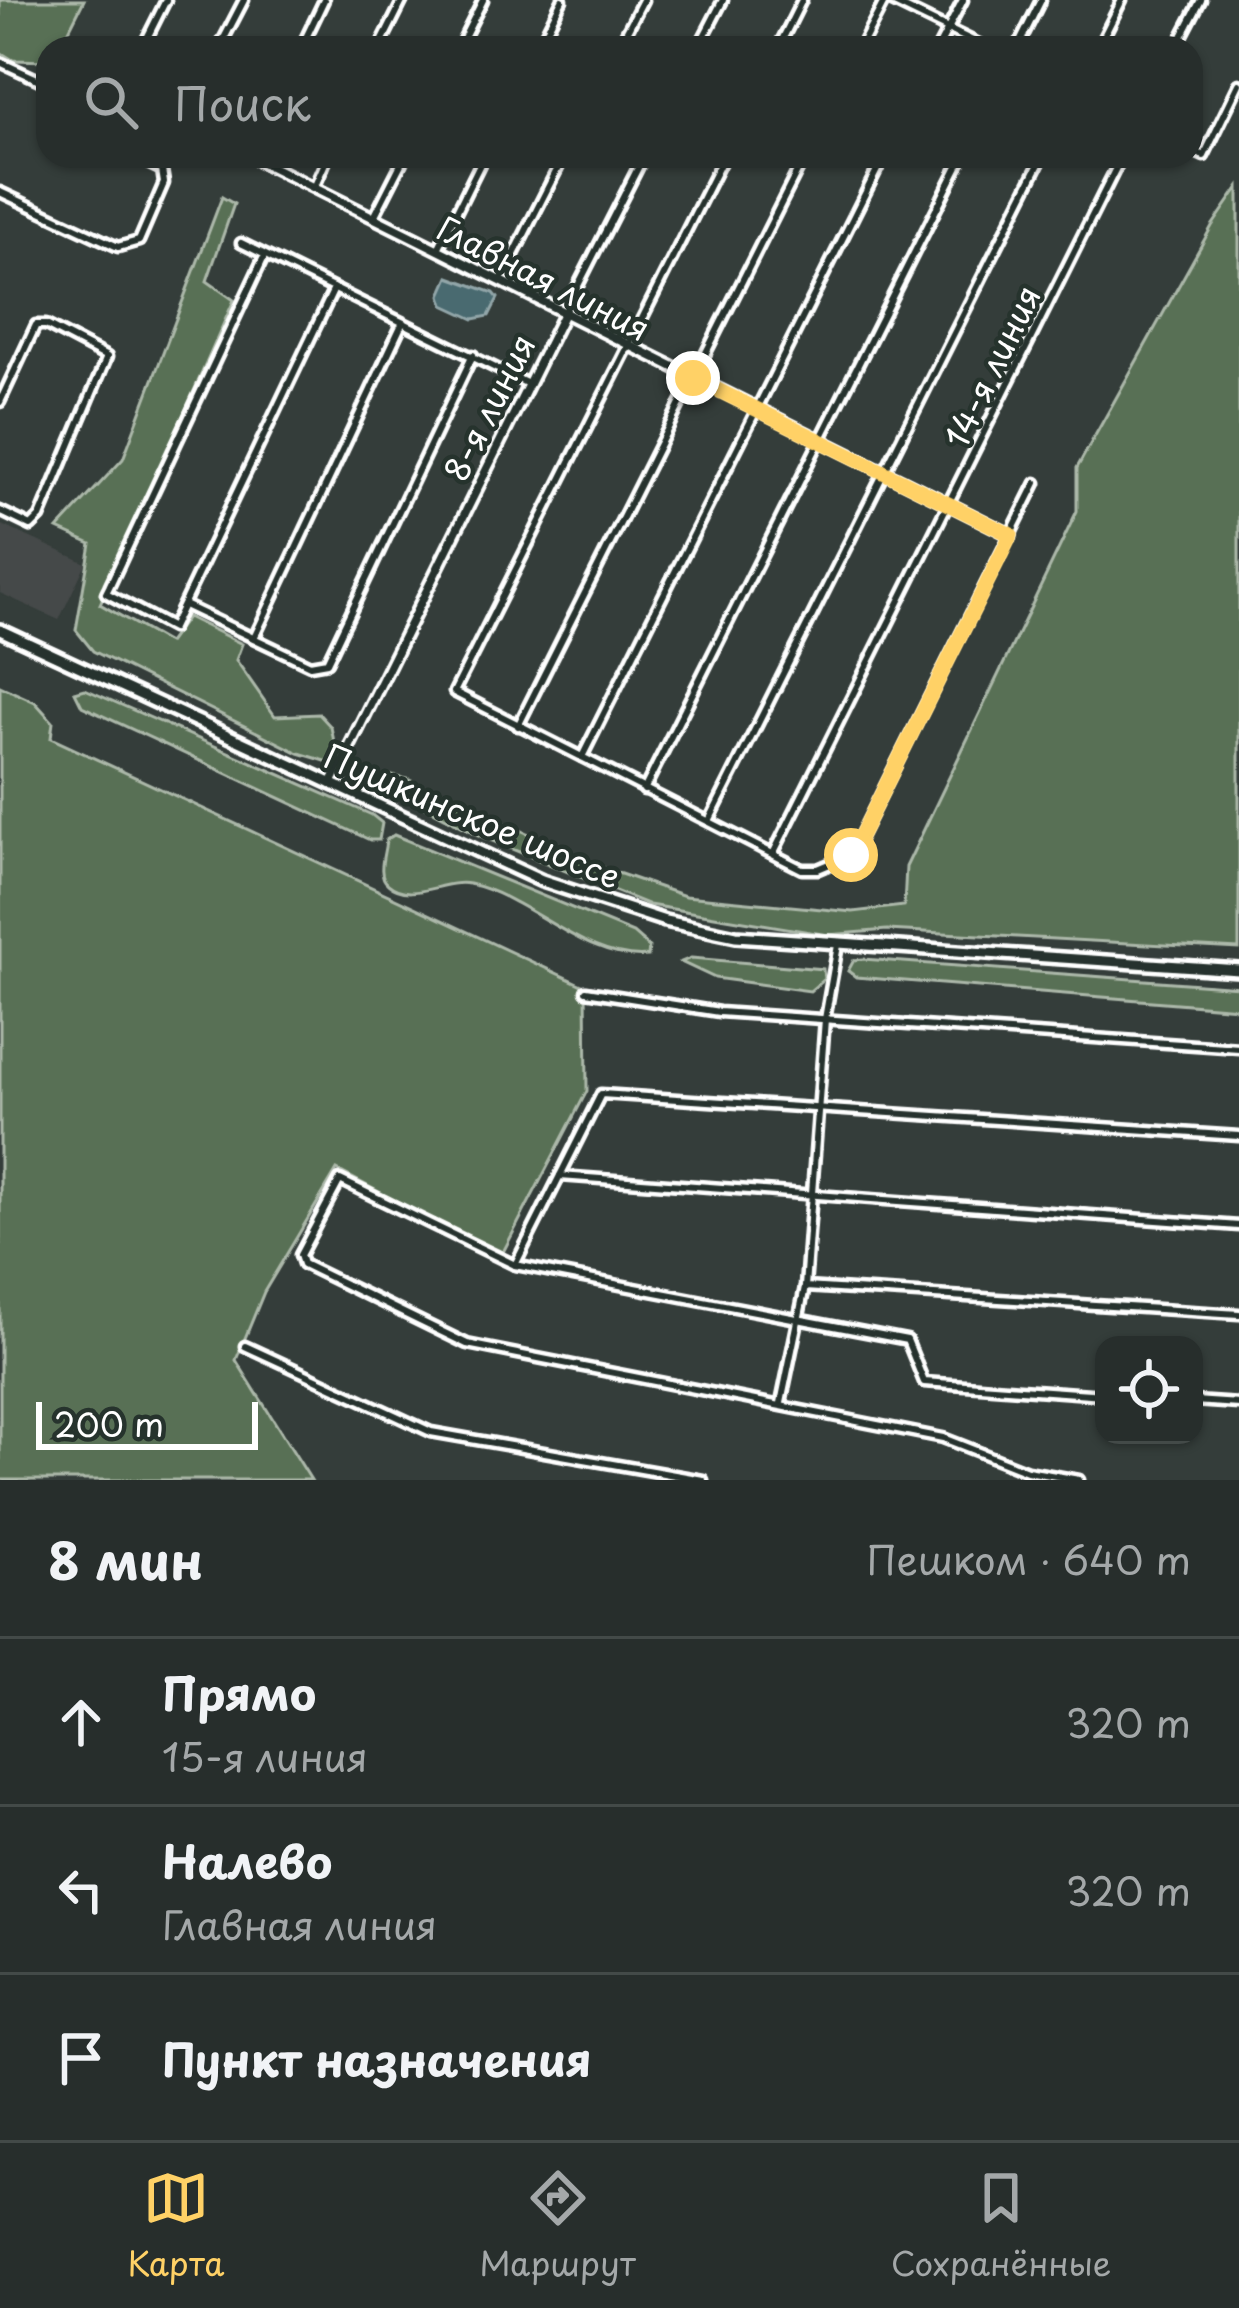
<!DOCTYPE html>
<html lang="ru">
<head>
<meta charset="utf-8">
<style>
  body { margin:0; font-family:"Playpen Sans",sans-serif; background:#2f3634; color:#f1f3f6 }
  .controls { position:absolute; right:36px; bottom:36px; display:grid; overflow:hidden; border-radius:24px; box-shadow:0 3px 9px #0004 }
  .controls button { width:108px; height:108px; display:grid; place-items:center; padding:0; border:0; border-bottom:3px solid #434a48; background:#272e2c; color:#f1f3f6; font:60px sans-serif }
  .scale { position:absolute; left:36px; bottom:30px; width:222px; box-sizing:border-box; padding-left:12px; border:6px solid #fff; border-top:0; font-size:33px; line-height:42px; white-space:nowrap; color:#fff; -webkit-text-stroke:9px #26332d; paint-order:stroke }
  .stop { position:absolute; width:36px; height:36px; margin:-27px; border:9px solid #ffd166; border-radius:50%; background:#fff }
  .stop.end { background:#ffd166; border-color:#fff; box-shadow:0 3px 12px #0008 }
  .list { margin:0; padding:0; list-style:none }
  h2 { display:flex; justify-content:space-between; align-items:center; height:156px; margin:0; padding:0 48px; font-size:51px }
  h2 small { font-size:39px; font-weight:400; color:#a4a8a9 }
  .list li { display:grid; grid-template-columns:78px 1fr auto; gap:36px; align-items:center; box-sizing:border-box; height:168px; padding:0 48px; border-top:3px solid #434a48 }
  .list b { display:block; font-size:45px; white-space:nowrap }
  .list p { margin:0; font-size:39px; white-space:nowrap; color:#a4a8a9 }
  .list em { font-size:39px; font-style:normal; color:#a4a8a9 }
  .icon { flex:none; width:66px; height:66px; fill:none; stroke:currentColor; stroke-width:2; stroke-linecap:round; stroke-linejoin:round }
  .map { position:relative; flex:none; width:1239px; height:1480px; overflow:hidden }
  .search { position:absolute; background:#272e2c; box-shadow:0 3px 9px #0004; left:36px; right:36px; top:36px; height:132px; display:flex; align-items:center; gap:30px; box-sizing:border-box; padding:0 42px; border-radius:36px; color:#a4a8a9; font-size:45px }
  .sheet { height:660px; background:#272e2c }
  nav { display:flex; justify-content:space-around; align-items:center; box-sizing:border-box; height:168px; border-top:3px solid #434a48; background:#272e2c; font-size:33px; color:#a4a8a9 }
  nav a { display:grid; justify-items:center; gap:6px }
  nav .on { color:#ffd166 }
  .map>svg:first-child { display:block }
  .built { fill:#454949 }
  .green { fill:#597054; stroke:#acb8aa; stroke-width:3 }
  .water { fill:#496a70; stroke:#92a6a9; stroke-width:3 }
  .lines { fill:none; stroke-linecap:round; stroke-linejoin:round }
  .minor-casing { stroke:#fff; stroke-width:15 }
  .tertiary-casing { stroke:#fff; stroke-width:16 }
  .secondary-casing { stroke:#fff; stroke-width:18 }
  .minor { stroke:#26332d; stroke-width:6 }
  .tertiary { stroke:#26332d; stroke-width:8 }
  .secondary { stroke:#26332d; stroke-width:9 }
  .route { stroke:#ffd166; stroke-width:15 }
  .labels { text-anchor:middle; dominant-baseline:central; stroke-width:9; stroke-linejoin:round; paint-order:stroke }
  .street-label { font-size:33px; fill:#fff; stroke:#26332d }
</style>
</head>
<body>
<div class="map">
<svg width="1239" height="1480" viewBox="0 0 1239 1480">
  <rect width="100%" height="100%" fill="#343d3a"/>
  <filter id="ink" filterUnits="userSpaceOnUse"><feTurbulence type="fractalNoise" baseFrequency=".00833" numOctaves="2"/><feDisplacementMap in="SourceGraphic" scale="24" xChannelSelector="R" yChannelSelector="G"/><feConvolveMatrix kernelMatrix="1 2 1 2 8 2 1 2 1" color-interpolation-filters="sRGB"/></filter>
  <g filter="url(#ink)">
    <path class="built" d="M 0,524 L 86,563 L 59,620 L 0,593 Z"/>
    <g class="green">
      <path d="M 0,0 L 84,0 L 60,48 L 48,48 L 48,61 L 13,60 L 0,52 Z"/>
      <path d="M 1239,187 L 1239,949 L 887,930 L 828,935 L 649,905 L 480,836 L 409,798 L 390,781 L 392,776 L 407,779 L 609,870 L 685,896 L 853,912 L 904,906 L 906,867 L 1077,511 L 1077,468 L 1212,226 Z"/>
      <path d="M 222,197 L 234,204 L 207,281 L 234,300 L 100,604 L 168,643 L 187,617 L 242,644 L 236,660 L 275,716 L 319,714 L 331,727 L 337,757 L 329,762 L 299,753 L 93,651 L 76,630 L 91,544 L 58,529 L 123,459 Z"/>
      <path d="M 0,686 L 35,702 L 53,722 L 51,738 L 586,987 L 587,1091 L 501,1256 L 337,1170 L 264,1292 L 236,1360 L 311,1480 L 0,1480 Z"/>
      <path d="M 85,689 L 372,815 L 382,823 L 379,840 L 370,840 L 82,706 L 75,692 Z"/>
      <path d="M 394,835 L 633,933 L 649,947 L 648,956 C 585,962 530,897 469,884 C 443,879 411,904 388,884 C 376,874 385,854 386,840 Z"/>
      <path d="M 691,958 L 823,969 L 824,979 L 810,991 L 715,978 L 681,962 Z"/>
      <path d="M 863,959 L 1239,987 L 1239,1008 L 856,977 L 848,971 L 854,960 Z"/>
    </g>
    <path class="water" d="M 449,277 L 494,293 L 498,298 L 489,316 L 474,319 L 444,305 L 441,295 Z"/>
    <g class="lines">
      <defs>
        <g id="minor">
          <path d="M 888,0 L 987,48"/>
          <path d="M 142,48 L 166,0"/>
          <path d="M 219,48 L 244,0"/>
          <path d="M 301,48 L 324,0"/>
          <path d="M 379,48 L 403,0"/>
          <path d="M 459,48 L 483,0"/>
          <path d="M 538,48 L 562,0"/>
          <path d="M 618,48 L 643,0"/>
          <path d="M 698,48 L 723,0"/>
          <path d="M 778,48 L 802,0"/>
          <path d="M 860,48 L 885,0"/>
          <path d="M 938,48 L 963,0"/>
          <path d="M 1017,48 L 1041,0"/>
          <path d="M 1098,48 L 1122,0"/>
          <path d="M 1176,48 L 1201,0"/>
          <path d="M 0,62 L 48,84"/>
          <path d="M 1191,150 L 1204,156 L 1239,84"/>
          <path d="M 724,156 L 454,692 L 802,869 L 818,869 L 851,855 L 1036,483"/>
          <path d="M 314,188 L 328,156"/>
          <path d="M 0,192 L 118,247 L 139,241 L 164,183 L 162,170 L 133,156"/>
          <path d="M 374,217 L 405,156"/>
          <path d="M 241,243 L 526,383"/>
          <path d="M 438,249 L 484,156"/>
          <path d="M 263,259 L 109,587 L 106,593 L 172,628 L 333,291"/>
          <path d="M 501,280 L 564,156"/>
          <path d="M 564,313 L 644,156"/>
          <path d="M 0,402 L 36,325 L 46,325 L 107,357 L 40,517 L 31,526 L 0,511"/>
          <path d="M 186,606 L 310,665 L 327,662 L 473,355"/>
          <path d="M 254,638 L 402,324"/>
          <path d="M 518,726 L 805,156"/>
          <path d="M 582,757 L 884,156"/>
          <path d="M 644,790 L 963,156"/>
          <path d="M 709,821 L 1043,156"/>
          <path d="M 773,854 L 1122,156"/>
          <path d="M 586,991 L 719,1012 L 1239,1048"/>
          <path d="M 560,1176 L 1239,1226"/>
          <path d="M 515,1265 L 601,1094 L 1239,1136"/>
          <path d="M 805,1287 L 1239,1314"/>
          <path d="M 245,1346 L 431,1432 L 703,1480"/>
          <path d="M 1194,1401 L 1239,1404"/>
          <path d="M 781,1403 L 805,1287 L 825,1019 L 838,945"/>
          <path d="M 1079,1480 L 1027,1471 L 943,1438 L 467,1344 L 303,1264 L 300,1255 L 340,1180 L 515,1265 L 907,1340 L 924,1382 L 1104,1395"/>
        </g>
        <g id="tertiary">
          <path d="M 250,156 L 1011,535"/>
          <path d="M 331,784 L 564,313"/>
        </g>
        <path id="secondary" d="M 0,630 L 542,881 L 665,921 L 736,936 L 1239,970"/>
      </defs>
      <use href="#minor" class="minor-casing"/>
      <use href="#tertiary" class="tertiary-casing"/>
      <use href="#secondary" class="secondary-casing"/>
      <use href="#minor" class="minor"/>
      <use href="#tertiary" class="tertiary"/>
      <use href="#secondary" class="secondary"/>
    </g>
  </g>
  <g class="lines" filter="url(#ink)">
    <path class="route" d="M 693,378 L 1011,535 L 851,855"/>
  </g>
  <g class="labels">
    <g class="street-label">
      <text transform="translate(544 277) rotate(27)">Главная линия</text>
      <text transform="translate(991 366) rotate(-64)">14-я линия</text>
      <text transform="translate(488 407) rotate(-63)">8-я линия</text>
      <text transform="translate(473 815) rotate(23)">Пушкинское шоссе</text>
    </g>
  </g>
</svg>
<div class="controls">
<button><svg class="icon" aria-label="locate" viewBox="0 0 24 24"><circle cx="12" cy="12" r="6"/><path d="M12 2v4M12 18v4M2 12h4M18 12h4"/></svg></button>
</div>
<div class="scale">200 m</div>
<div class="stop" style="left:851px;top:855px"></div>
<div class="stop end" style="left:693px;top:378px"></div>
<div class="search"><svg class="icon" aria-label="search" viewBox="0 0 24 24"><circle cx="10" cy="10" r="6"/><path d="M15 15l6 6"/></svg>Поиск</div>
</div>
<section class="sheet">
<h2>8 мин<small>Пешком · 640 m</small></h2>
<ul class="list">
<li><svg class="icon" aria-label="ahead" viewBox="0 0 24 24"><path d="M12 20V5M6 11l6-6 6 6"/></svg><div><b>Прямо</b><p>15-я линия</p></div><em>320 m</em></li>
<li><svg class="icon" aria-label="left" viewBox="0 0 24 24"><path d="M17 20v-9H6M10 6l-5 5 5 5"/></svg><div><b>Налево</b><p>Главная линия</p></div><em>320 m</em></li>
<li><svg class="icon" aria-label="arrive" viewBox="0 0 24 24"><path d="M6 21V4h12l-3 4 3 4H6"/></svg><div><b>Пункт назначения</b></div></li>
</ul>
</section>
<nav>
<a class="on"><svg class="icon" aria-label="map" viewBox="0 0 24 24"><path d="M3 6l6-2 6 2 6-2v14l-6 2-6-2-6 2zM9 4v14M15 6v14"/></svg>Карта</a>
<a><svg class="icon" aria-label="directions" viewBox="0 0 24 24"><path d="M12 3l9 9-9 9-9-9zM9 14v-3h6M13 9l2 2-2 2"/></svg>Маршрут</a>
<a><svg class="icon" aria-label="saved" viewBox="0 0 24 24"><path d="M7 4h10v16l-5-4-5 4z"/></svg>Сохранённые</a>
</nav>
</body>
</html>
